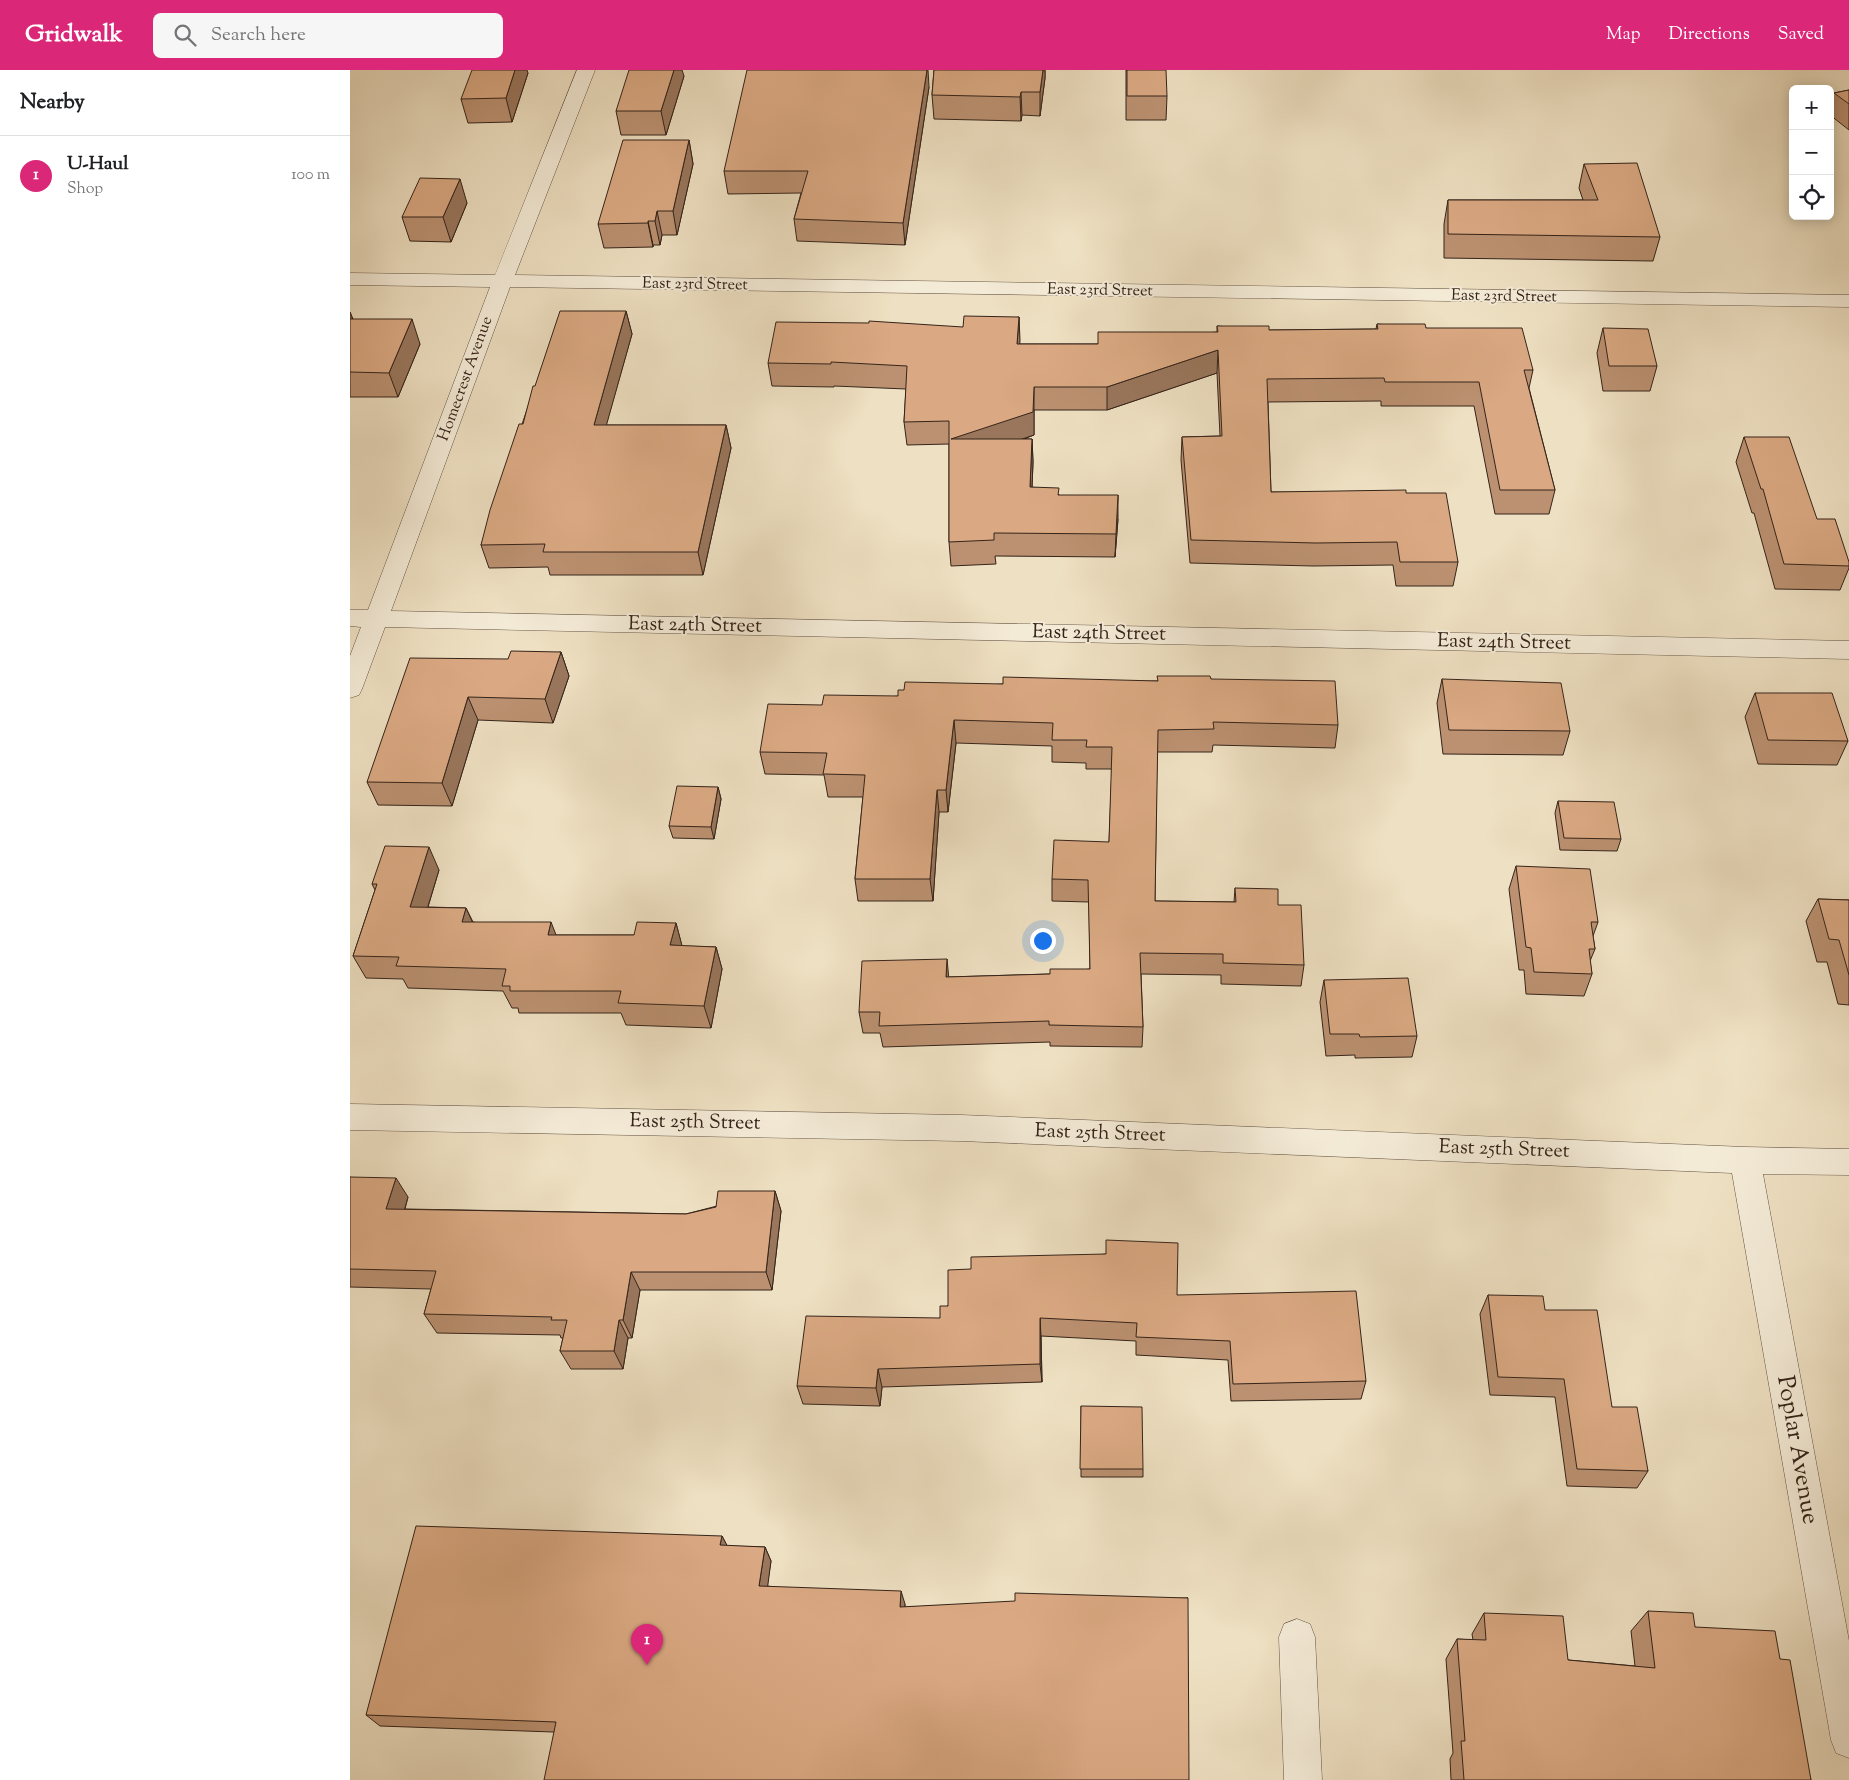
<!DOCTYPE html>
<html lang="en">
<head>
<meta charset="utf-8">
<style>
  body { margin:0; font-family:"Sorts Mill Goudy",serif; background:#f6f6f6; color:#202124 }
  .controls { position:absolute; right:15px; top:15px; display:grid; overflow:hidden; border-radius:8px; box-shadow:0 2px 12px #0003 }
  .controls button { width:45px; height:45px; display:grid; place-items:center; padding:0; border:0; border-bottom:1px solid #e0e0e0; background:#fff; color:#202124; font:25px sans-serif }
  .you { position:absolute; left:692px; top:870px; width:18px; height:18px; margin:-12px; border:4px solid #fff; border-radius:50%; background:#1a73e8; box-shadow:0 0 0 8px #1a73e833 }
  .badge { display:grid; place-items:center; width:32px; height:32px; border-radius:50%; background:#db2777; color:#fff; font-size:16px; font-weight:700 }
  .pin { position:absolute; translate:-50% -41px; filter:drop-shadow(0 1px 2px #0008) }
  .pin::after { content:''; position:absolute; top:26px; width:18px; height:15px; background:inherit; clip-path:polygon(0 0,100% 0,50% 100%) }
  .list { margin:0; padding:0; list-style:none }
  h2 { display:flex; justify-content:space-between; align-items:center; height:65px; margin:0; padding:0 20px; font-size:21px }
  h2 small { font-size:16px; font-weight:400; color:#757577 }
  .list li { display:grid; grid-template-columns:32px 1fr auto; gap:15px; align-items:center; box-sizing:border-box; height:80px; padding:0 20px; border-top:1px solid #e0e0e0 }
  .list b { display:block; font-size:19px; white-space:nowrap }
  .list p { margin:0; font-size:16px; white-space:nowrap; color:#757577 }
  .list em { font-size:16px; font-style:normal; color:#757577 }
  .icon { flex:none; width:28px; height:28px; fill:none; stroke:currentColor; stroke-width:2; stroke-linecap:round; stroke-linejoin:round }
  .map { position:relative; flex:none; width:1499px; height:1710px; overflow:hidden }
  header { display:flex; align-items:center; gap:30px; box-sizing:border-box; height:70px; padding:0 25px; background:#db2777; color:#fff }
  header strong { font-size:24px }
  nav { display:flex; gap:28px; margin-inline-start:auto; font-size:18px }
  .search { width:350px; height:45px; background:#f6f6f6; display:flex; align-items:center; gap:12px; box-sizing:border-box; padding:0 18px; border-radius:8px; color:#757577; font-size:19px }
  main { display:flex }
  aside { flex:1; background:#fff }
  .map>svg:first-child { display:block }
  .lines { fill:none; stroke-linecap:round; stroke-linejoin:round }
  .minor-casing { stroke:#635344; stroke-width:1 }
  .minor { fill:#f4ebd7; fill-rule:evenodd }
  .wall { fill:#bb9171; stroke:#35241a }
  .shaded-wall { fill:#99765c; stroke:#35241a }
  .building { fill:#daa983; stroke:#35241a }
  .labels { text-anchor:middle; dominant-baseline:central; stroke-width:4; stroke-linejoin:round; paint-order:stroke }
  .far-street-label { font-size:16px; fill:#35241a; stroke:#f4ebd7 }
  .street-label { font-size:20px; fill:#35241a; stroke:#f4ebd7 }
  .near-street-label { font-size:24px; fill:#35241a; stroke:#f4ebd7 }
</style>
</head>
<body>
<header>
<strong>Gridwalk</strong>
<div class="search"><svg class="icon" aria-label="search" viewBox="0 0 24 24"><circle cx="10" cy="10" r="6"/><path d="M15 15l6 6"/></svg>Search here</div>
<nav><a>Map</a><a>Directions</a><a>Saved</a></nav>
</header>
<main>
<aside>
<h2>Nearby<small></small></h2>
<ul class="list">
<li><span class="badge">1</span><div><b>U-Haul</b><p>Shop</p></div><em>100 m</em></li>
</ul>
</aside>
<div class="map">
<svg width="1499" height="1710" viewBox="0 0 1499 1710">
  <rect width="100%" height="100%" fill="#eee0c2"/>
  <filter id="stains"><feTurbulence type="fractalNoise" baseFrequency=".004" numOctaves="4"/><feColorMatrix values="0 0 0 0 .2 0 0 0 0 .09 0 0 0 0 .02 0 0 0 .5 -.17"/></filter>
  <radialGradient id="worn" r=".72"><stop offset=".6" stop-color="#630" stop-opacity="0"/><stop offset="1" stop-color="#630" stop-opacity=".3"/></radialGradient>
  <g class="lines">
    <defs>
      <g id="minor">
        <path d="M 227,0 L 245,0 L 165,205 L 1499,225 L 1499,237 L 160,217 L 41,541 L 1499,571 L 1499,589 L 35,557 L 12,619 L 9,625 L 0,628 L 0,586 L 11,557 L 0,556 L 0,540 L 18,540 L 140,217 L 0,215 L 0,203 L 145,205 Z"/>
        <path d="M 0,1034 L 611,1045 L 1395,1077 L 1499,1079 L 1499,1105 L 1413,1104 L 1499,1571 L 1499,1688 L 1486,1683 L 1481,1670 L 1382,1103 L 611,1071 L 0,1060 Z"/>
        <path d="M 947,1549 L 960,1554 L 965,1567 L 972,1710 L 934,1710 L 929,1567 L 934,1554 Z"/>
      </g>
    </defs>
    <use href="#minor" class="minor-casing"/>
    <use href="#minor" class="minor"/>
  </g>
  <g class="wall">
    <path d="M 584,0 L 695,0 L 695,8 L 690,46 L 672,45 L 671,51 L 584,49 L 582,25 Z"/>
    <path d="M 776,0 L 817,26 L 816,50 L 776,50 Z"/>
    <path d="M 178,3 L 162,52 L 118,53 L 111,29 Z"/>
    <path d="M 334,6 L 316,65 L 271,65 L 266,41 Z"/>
    <path d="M 579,17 L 555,175 L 447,171 L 444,149 L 451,123 L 378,124 L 374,101 Z"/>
    <path d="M 1499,20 L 1499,60 L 1480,45 L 1480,35 L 1484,23 Z"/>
    <path d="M 339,70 L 343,94 L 327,165 L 312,165 L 310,175 L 303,175 L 303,177 L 254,178 L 248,154 Z"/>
    <path d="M 1234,94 L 1310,167 L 1303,191 L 1094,188 L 1094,154 L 1098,130 L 1233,130 L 1229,118 Z"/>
    <path d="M 117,133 L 101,172 L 60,171 L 52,147 Z"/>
    <path d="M 276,241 L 282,264 L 256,355 L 376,355 L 381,378 L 353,505 L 200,505 L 198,497 L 139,498 L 131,475 L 185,316 Z"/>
    <path d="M 0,242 L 3,249 L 70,274 L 48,327 L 0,327 Z"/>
    <path d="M 669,247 L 669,274 L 748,274 L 867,262 L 867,256 L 919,260 L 1026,259 L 1027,254 L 1076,258 L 1183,300 L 1179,318 L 1205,420 L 1199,444 L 1145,444 L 1124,336 L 1031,336 L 1031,331 L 918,332 L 921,422 L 1056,423 L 1108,492 L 1103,516 L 1046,516 L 1043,495 L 963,496 L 840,493 L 831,390 L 832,367 L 870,366 L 867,303 L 757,340 L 684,340 L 684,365 L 674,369 L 682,369 L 683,392 L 682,417 L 709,425 L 768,449 L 765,487 L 645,486 L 646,494 L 601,496 L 599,472 L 599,374 L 557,375 L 554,352 L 556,319 L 484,316 L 484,317 L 422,316 L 418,293 Z"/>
    <path d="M 1253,258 L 1307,296 L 1300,321 L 1253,321 L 1247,283 Z"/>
    <path d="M 1394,367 L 1499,492 L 1499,498 L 1490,520 L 1425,519 L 1404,443 L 1402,443 L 1386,392 Z"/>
    <path d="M 211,582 L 219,606 L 203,653 L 128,650 L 102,736 L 28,735 L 17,712 L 158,589 Z"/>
    <path d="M 861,609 L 988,655 L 985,678 L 863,675 L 862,682 L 807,682 L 805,831 L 884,832 L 885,818 L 928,835 L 954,895 L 951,916 L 871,914 L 871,905 L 791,904 L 793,957 L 792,977 L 700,976 L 700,972 L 533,977 L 530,963 L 513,963 L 509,942 L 599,907 L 700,904 L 740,899 L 739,832 L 702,831 L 702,809 L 759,772 L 762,699 L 736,699 L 736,693 L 702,692 L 702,676 L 606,673 L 598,742 L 589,742 L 583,831 L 508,831 L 505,809 L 513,727 L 478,727 L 474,705 L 415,704 L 410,682 L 472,635 L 548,626 L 554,620 L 653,614 L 807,611 Z"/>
    <path d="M 1092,609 L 1220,661 L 1213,685 L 1093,684 L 1087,633 Z"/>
    <path d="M 1405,623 L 1498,671 L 1487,695 L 1408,694 L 1395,647 Z"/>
    <path d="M 368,717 L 371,729 L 364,769 L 323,768 L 319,756 Z"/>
    <path d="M 1208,731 L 1271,769 L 1267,781 L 1210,780 L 1205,743 Z"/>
    <path d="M 1166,796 L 1248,852 L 1243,866 L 1245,879 L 1240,891 L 1242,904 L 1234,926 L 1176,924 L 1174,900 L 1169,900 L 1159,819 Z"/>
    <path d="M 89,800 L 78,837 L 116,838 L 123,852 L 206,865 L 284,865 L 326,853 L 332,876 L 366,877 L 372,899 L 361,958 L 276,955 L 271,943 L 169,943 L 168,938 L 162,938 L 153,921 L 58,918 L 53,909 L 16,908 L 3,886 L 25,820 L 22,814 Z"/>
    <path d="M 1468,829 L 1499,830 L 1499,935 L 1488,934 L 1477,892 L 1467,892 L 1456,851 Z"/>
    <path d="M 974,910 L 1067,966 L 1062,987 L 1005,988 L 1005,985 L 976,986 L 970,932 Z"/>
    <path d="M 0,1107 L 58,1127 L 55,1139 L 336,1144 L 425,1121 L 431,1141 L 422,1220 L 290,1220 L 282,1268 L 278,1268 L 273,1299 L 221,1299 L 210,1281 L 213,1268 L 211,1268 L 210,1265 L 87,1263 L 74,1244 L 81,1219 L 0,1217 Z"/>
    <path d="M 756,1184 L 827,1225 L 1016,1311 L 1011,1329 L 881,1331 L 878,1290 L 786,1285 L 786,1271 L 691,1266 L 692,1312 L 532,1317 L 530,1336 L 453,1334 L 447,1316 L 590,1248 L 621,1199 Z"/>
    <path d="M 1138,1225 L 1195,1240 L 1262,1337 L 1298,1401 L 1287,1418 L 1217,1416 L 1205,1327 L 1140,1325 L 1130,1244 Z"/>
    <path d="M 731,1336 L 793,1399 L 793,1407 L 731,1407 Z"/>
    <path d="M 372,1466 L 377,1476 L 415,1477 L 421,1491 L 417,1516 L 555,1534 L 555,1537 L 838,1528 L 203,1662 L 30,1656 L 16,1645 Z"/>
    <path d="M 1298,1541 L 1345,1557 L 1430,1589 L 1461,1710 L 1101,1710 L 1100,1689 L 1103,1683 L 1096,1589 L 1107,1569 L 1123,1570 L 1122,1564 L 1134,1543 L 1218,1590 L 1285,1596 L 1281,1561 Z"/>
  </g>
  <g class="shaded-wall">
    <path d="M 165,0 L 177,0 L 178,3 L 162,52 L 156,28 Z"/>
    <path d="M 324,0 L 332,0 L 334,6 L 316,65 L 311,41 Z"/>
    <path d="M 577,0 L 578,0 L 579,17 L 555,175 L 553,153 Z"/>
    <path d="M 693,0 L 695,0 L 695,8 L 690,46 L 690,22 Z"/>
    <path d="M 671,22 L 672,45 L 671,51 L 670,27 Z"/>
    <path d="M 339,70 L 343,94 L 327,165 L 323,141 Z"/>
    <path d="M 110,109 L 117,133 L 101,172 L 93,147 Z"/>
    <path d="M 307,141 L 312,165 L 310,175 L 305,151 Z"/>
    <path d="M 298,151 L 303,175 L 303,177 L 298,153 Z"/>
    <path d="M 276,241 L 282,264 L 250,378 L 244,355 Z"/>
    <path d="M 0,242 L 7,261 L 0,278 Z"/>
    <path d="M 669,247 L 670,270 L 668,298 L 667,274 Z"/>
    <path d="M 62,249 L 70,274 L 48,327 L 39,303 Z"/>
    <path d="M 868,280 L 867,303 L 757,340 L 757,317 Z"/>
    <path d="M 684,317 L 684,365 L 603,393 L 601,369 Z"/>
    <path d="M 376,355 L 381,378 L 353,505 L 348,482 Z"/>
    <path d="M 682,369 L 683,392 L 681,441 L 680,417 Z"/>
    <path d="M 768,425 L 768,449 L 765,487 L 766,464 Z"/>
    <path d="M 211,582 L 219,606 L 203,653 L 195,629 Z"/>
    <path d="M 118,627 L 128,650 L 102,736 L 92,713 Z"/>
    <path d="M 604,650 L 606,673 L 598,742 L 596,720 Z"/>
    <path d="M 368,717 L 371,729 L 364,769 L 361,757 Z"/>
    <path d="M 587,720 L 589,742 L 583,831 L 580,809 Z"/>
    <path d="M 79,777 L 89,800 L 71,859 L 60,837 Z"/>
    <path d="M 116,838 L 126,860 L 112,852 Z"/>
    <path d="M 201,852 L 210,875 L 198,865 Z"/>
    <path d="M 326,853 L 332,876 L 320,875 Z"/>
    <path d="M 366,877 L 372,899 L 361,958 L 354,936 Z"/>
    <path d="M 597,889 L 599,910 L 596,907 Z"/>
    <path d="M 46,1108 L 58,1127 L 49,1159 L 36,1139 Z"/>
    <path d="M 425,1121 L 431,1141 L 422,1220 L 416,1202 Z"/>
    <path d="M 281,1202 L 290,1220 L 282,1268 L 273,1250 Z"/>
    <path d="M 690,1248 L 691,1266 L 692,1312 L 690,1294 Z"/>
    <path d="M 269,1250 L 278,1268 L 273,1299 L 264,1281 Z"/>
    <path d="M 528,1299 L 532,1317 L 530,1336 L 526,1318 Z"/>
    <path d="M 372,1466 L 379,1479 L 370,1475 Z"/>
    <path d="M 415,1477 L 421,1491 L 416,1529 L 409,1516 Z"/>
    <path d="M 551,1521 L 555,1534 L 553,1550 L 550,1537 Z"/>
  </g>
  <g class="building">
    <path d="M 122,0 L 165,0 L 156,28 L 111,29 Z"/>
    <path d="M 279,0 L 324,0 L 311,41 L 266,41 Z"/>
    <path d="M 397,0 L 577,0 L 553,153 L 444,149 L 458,101 L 374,101 Z"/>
    <path d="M 584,0 L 693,0 L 690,22 L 671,22 L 670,27 L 582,25 Z"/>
    <path d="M 777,0 L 816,0 L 817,26 L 777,26 Z"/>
    <path d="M 1499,20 L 1499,34 L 1484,23 Z"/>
    <path d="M 273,70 L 339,70 L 323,141 L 307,141 L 305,151 L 298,151 L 298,153 L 248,154 Z"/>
    <path d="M 1287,93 L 1310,167 L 1098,164 L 1098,130 L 1248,130 L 1234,94 Z"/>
    <path d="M 70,108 L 110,109 L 93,147 L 52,147 Z"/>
    <path d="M 210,241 L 276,241 L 244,355 L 376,355 L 348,482 L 193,482 L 195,474 L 131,475 L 140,440 L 169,354 L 173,354 L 183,316 L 185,316 Z"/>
    <path d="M 614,246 L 669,247 L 667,274 L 748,274 L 748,262 L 868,262 L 867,256 L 919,256 L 919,260 L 1028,259 L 1027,254 L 1075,254 L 1076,258 L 1172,258 L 1183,300 L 1174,300 L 1205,420 L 1150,420 L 1129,312 L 1035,312 L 1034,308 L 917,309 L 921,422 L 1056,420 L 1056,423 L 1096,423 L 1108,492 L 1050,492 L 1047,472 L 966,473 L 841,470 L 832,367 L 872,366 L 868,280 L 757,317 L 684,317 L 683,342 L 601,369 L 682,369 L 680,417 L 709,418 L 708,425 L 768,425 L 766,464 L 644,463 L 644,470 L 599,472 L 599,351 L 554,352 L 557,296 L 481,292 L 481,294 L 418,293 L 426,252 L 519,253 L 519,251 L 613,257 Z"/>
    <path d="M 0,249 L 62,249 L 39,303 L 0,302 Z"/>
    <path d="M 1253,258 L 1298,259 L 1307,296 L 1259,296 Z"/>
    <path d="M 1394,367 L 1439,367 L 1467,449 L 1485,449 L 1499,492 L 1499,496 L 1434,494 L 1413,419 L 1411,419 Z"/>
    <path d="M 161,581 L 211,582 L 195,629 L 118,627 L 92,713 L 17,712 L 60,588 L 158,589 Z"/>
    <path d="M 807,606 L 860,606 L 861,609 L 985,611 L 988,655 L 863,652 L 864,659 L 808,660 L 805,831 L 886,832 L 885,818 L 928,819 L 928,835 L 951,835 L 954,895 L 873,893 L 873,884 L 790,883 L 793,957 L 699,955 L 699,951 L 529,956 L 530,942 L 509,942 L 512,891 L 597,889 L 596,907 L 700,904 L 700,899 L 740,899 L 738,810 L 702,809 L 704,770 L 759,772 L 762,677 L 736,677 L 737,670 L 702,670 L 703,653 L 604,650 L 596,720 L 587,720 L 580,809 L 505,809 L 515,705 L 473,704 L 477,683 L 410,682 L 418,634 L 472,635 L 474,625 L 548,626 L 548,620 L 554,620 L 555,612 L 653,614 L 653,607 L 808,611 Z"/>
    <path d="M 1092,609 L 1211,613 L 1220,661 L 1099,660 Z"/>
    <path d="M 1405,623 L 1482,623 L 1498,671 L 1418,670 Z"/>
    <path d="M 327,716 L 368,717 L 361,757 L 319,756 Z"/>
    <path d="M 1208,731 L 1264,732 L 1271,769 L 1214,768 Z"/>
    <path d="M 35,776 L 79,777 L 60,837 L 116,838 L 112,852 L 201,852 L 198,865 L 284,865 L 287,852 L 326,853 L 320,875 L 366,877 L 354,936 L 268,933 L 271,921 L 160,921 L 160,916 L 152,916 L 156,899 L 46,896 L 49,887 L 3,886 L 27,814 L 22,814 Z"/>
    <path d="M 1166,796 L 1240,799 L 1248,852 L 1241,852 L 1245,879 L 1239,879 L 1242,904 L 1184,902 L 1181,878 L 1176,877 Z"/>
    <path d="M 1468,829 L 1499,830 L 1499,905 L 1489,870 L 1479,869 Z"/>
    <path d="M 1058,908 L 1067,966 L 1010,967 L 1009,964 L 980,964 L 974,910 Z"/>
    <path d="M 0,1107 L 46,1108 L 36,1139 L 336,1144 L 366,1137 L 368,1121 L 425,1121 L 416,1202 L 281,1202 L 273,1250 L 269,1250 L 264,1281 L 210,1281 L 217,1250 L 201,1250 L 202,1247 L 74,1244 L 86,1201 L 0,1199 Z"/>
    <path d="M 756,1170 L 828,1173 L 827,1225 L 1006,1221 L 1016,1311 L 883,1314 L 880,1271 L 786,1267 L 787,1253 L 690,1248 L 690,1294 L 528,1299 L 526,1318 L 447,1316 L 456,1246 L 590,1248 L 590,1236 L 598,1236 L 598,1200 L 621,1199 L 621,1187 L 756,1184 Z"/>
    <path d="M 1138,1225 L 1193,1226 L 1195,1240 L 1247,1240 L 1262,1337 L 1287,1337 L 1298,1401 L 1227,1399 L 1214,1309 L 1148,1307 Z"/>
    <path d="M 731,1336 L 792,1337 L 793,1399 L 730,1399 Z"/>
    <path d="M 66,1456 L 372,1466 L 370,1475 L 415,1477 L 409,1516 L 551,1521 L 550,1537 L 665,1531 L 665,1523 L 838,1528 L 839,1710 L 194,1710 L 206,1652 L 16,1645 Z"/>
    <path d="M 1298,1541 L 1343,1543 L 1345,1557 L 1425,1561 L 1430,1589 L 1440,1590 L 1461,1710 L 1114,1710 L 1111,1671 L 1115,1671 L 1107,1569 L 1136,1570 L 1134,1543 L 1213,1546 L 1218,1590 L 1305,1598 Z"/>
  </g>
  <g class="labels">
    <g class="far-street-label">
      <text transform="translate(345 215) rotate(1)">East 23rd Street</text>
      <text transform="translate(750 221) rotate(1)">East 23rd Street</text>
      <text transform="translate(1154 227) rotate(1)">East 23rd Street</text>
      <text transform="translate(116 309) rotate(-70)">Homecrest Avenue</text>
    </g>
    <g class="street-label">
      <text transform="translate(345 556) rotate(1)">East 24th Street</text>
      <text transform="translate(749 564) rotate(1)">East 24th Street</text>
      <text transform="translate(1154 573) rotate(1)">East 24th Street</text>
      <text transform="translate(345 1053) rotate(1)">East 25th Street</text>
      <text transform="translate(750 1064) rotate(2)">East 25th Street</text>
      <text transform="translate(1154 1080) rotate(2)">East 25th Street</text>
    </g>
    <g class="near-street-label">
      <text transform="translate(1447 1380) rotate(80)">Poplar Avenue</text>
    </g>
  </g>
  <rect width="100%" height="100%" filter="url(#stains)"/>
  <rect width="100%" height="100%" fill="url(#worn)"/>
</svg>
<div class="controls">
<button>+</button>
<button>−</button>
<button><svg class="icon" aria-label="locate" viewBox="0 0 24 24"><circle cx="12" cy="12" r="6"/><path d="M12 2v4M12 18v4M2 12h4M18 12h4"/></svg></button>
</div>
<div class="you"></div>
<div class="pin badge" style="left:297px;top:1595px">1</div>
</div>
</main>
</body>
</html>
